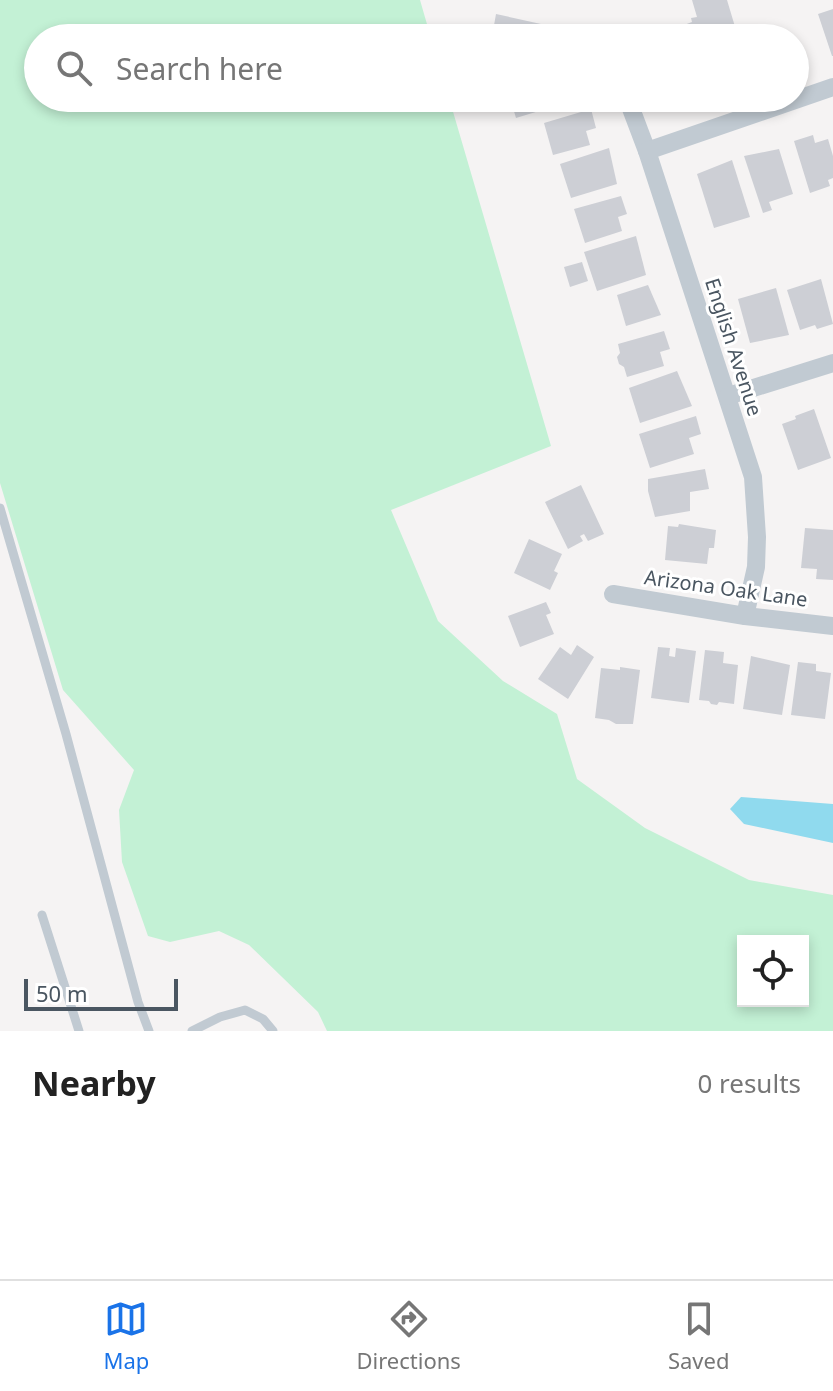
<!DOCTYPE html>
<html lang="en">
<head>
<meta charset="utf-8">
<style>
  body { margin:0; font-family:"Noto Sans",sans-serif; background:#f6f6f6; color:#222 }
  .controls { position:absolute; right:24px; bottom:24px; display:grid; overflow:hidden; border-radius:0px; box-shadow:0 4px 12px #0003 }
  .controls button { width:72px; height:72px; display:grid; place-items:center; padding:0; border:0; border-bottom:2px solid #e0e0e0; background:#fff; color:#222; font:40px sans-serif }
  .scale { position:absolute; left:24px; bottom:20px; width:154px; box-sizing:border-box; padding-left:8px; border:4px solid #4a5661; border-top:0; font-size:22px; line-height:28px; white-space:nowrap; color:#4a5661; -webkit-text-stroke:6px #fff; paint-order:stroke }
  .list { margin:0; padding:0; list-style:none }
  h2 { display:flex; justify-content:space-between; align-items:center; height:104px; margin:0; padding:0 32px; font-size:34px }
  h2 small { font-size:26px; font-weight:400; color:#767676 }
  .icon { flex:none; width:44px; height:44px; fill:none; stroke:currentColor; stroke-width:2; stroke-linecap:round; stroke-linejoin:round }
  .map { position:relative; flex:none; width:833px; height:1031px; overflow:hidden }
  .search { position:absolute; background:#fff; box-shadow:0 4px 12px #0003; left:24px; right:24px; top:24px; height:88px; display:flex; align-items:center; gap:20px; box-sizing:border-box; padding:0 28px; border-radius:44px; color:#767676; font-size:30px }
  .sheet { height:248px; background:#fff }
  nav { display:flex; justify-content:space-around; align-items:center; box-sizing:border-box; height:112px; border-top:2px solid #e0e0e0; background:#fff; font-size:22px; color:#767676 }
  nav a { display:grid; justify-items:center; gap:4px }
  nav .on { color:#1a73e8 }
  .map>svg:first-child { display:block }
  .green { fill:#c3f1d5; fill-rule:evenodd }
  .water { fill:#90daee }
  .building { fill:#cdcfd5 }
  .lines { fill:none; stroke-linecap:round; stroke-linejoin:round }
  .lane { stroke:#c1cad2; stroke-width:9 }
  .street { stroke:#c1cad2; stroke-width:18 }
  .labels { text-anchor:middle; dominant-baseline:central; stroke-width:6; stroke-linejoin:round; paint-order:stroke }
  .street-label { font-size:20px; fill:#4a5661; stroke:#fff }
</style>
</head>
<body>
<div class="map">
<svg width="833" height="1031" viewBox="0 0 833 1031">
  <rect width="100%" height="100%" fill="#f5f3f3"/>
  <path class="green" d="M 0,0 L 420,0 L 431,38 L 38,38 L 38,98 L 449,98 L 551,446 L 391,510 L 438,621 L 503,681 L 557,714 L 577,779 L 645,828 L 749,880 L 833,895 L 833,1031 L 327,1031 L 318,1012 L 249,945 L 219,931 L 170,942 L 148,936 L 122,862 L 119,810 L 134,770 L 63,690 L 0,483 ZM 743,941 L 803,941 L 803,1001 L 743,1001 Z"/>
  <path class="water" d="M 741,797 L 833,804 L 833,843 L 744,824 L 730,809 Z"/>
  <g class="building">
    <path d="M 692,0 L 727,0 L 736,30 L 710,38 L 679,38 L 676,28 L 692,22 L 691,18 L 697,17 Z"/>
    <path d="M 833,9 L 833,56 L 832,56 L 818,14 Z"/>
    <path d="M 496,14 L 550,26 L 548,38 L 484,38 L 486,29 L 493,31 Z"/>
    <path d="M 510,98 L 561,98 L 562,104 L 516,118 Z"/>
    <path d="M 591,109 L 596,128 L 586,131 L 590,145 L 553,155 L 544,123 Z"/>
    <path d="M 813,135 L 815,143 L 828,139 L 833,156 L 833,178 L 828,180 L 830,186 L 810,193 L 794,141 Z"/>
    <path d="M 609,148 L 617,184 L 571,198 L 560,164 Z"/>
    <path d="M 779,149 L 793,194 L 769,202 L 772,210 L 763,213 L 744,156 Z"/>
    <path d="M 732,160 L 750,217 L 714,228 L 697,174 Z"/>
    <path d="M 621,196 L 627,214 L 618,217 L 622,231 L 585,243 L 574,209 Z"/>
    <path d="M 636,236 L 646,275 L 597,291 L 584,252 Z"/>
    <path d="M 582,262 L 588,281 L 570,287 L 564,267 Z"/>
    <path d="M 821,279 L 833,324 L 817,329 L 815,325 L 800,330 L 787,290 Z"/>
    <path d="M 648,285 L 661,315 L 626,326 L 617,295 Z"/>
    <path d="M 776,288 L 789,335 L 750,343 L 738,299 Z"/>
    <path d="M 664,331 L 670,349 L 660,352 L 664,366 L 627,377 L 624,367 L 619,364 L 617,357 L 620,353 L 618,344 Z"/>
    <path d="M 677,371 L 692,406 L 640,423 L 629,388 Z"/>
    <path d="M 814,409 L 831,458 L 798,470 L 782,424 L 796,419 L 795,416 Z"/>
    <path d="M 696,416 L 701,434 L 689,438 L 694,454 L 650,468 L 639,434 Z"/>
    <path d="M 705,469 L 709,489 L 690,492 L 690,511 L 655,517 L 648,491 L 648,479 Z"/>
    <path d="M 581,485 L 604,534 L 588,541 L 584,534 L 580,536 L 583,541 L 568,549 L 545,502 Z"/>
    <path d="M 679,524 L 716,530 L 714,548 L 709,548 L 707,564 L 665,560 L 668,526 L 678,527 Z"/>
    <path d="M 805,528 L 833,530 L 833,580 L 816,579 L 817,569 L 801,568 Z"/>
    <path d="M 529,539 L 562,554 L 554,571 L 558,573 L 550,590 L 514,573 Z"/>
    <path d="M 546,602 L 551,613 L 546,615 L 554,634 L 520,647 L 508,616 Z"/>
    <path d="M 577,645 L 594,657 L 568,699 L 538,679 L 560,647 L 571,655 Z"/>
    <path d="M 658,647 L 670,648 L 669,656 L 675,657 L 676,648 L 696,651 L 689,703 L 651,698 Z"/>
    <path d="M 705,650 L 724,652 L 723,663 L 738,665 L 734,704 L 719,702 L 717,705 L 711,704 L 709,701 L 699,700 Z"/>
    <path d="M 751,656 L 790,665 L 782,715 L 743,709 Z"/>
    <path d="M 798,662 L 816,664 L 816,671 L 831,673 L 825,719 L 791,715 Z"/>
    <path d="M 620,667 L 640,670 L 633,724 L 616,724 L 609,720 L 595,718 L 601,668 L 620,670 Z"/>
  </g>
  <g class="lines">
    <g class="lane">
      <path d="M 0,508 L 66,734 L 138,1002 L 149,1031"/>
      <path d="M 42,915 L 79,1031"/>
      <path d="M 192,1031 L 220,1017 L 245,1010 L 263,1019 L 273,1031"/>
    </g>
    <g class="street">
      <path d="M 627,98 L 647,151 L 753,477 L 757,537 L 756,567 L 745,616"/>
      <path d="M 647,151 L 833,87"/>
      <path d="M 728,396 L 833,363"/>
      <path d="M 613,594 L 745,616 L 833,626"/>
    </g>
  </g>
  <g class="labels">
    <g class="street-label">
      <text transform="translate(734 347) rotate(72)">English Avenue</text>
      <text transform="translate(726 588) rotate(8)">Arizona Oak Lane</text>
    </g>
  </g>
</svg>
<div class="controls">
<button><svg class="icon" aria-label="locate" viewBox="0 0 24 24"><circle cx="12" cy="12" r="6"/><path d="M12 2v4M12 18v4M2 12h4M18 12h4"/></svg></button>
</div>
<div class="scale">50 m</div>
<div class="search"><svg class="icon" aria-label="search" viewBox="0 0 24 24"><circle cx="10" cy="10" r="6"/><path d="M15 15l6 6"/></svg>Search here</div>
</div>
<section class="sheet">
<h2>Nearby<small>0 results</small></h2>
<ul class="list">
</ul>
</section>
<nav>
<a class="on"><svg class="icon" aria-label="map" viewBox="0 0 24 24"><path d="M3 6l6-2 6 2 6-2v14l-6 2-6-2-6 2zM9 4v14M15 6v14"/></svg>Map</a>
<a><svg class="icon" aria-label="directions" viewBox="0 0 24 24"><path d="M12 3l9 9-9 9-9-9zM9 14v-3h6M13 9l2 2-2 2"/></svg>Directions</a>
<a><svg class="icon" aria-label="saved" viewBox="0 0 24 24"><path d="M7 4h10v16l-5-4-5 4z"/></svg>Saved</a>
</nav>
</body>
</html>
